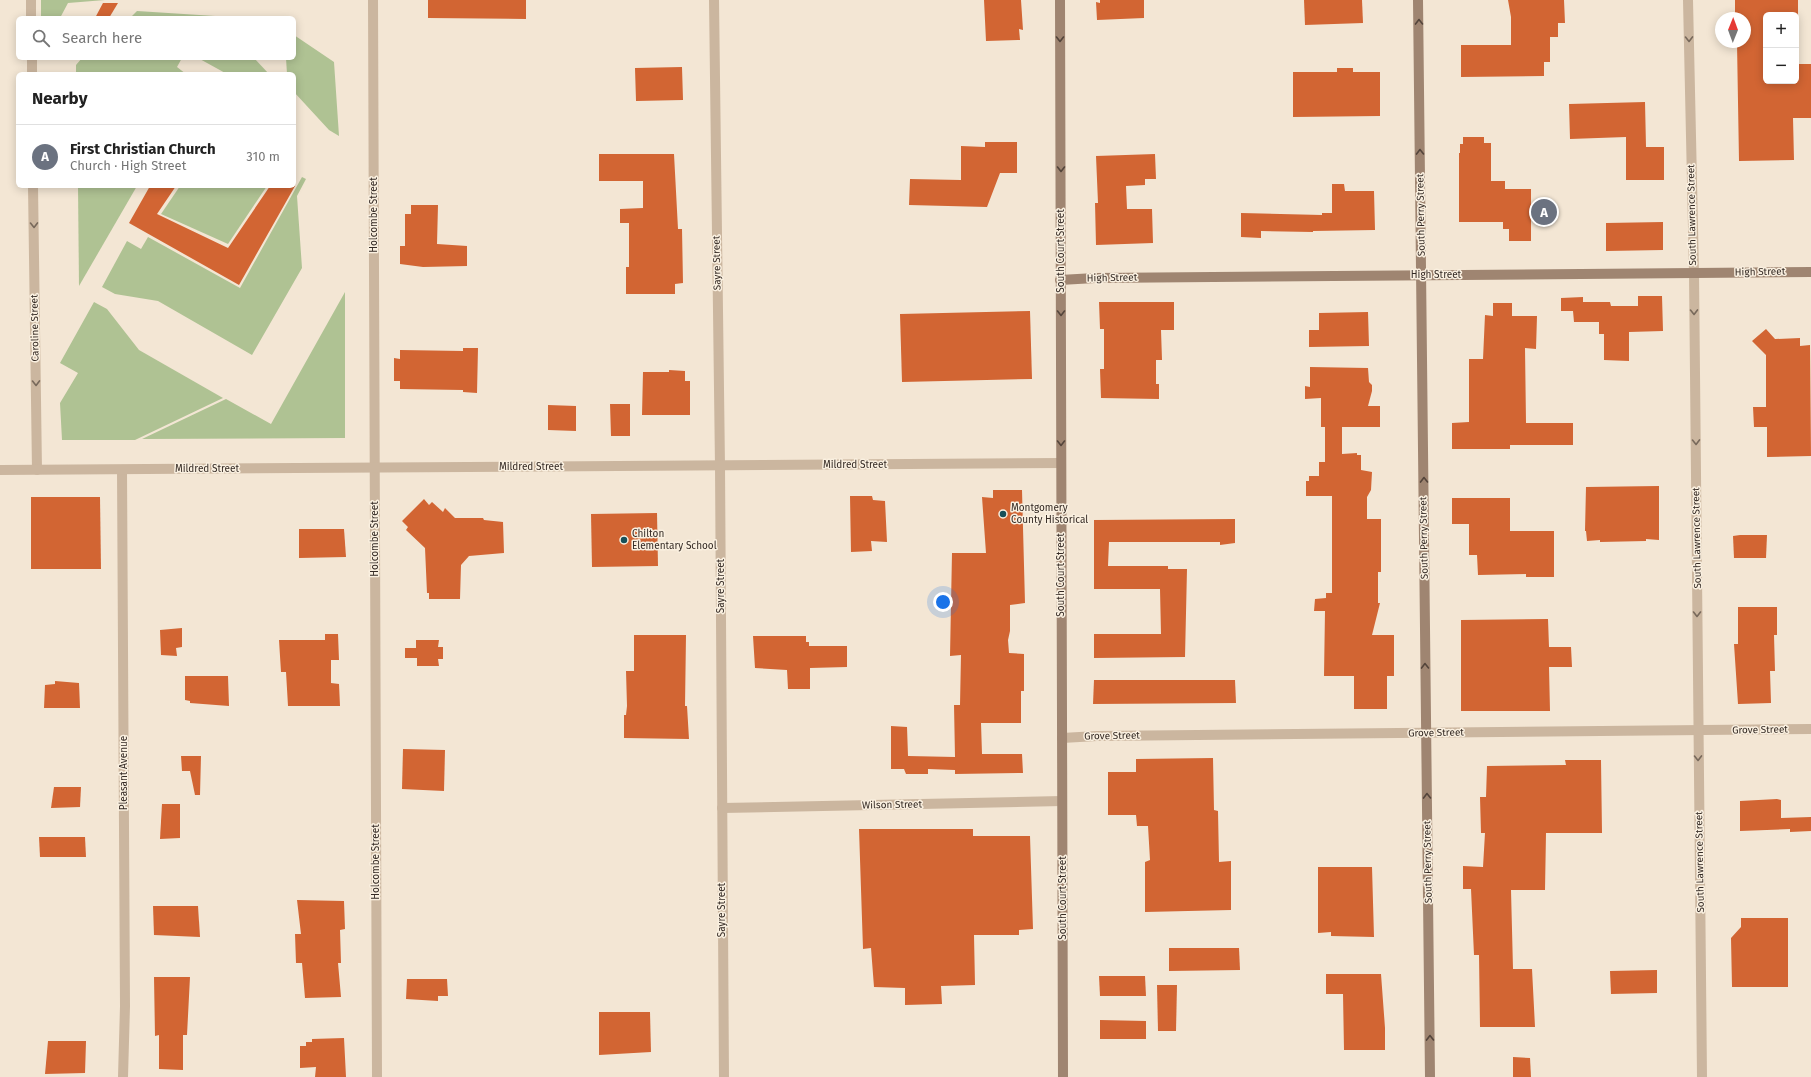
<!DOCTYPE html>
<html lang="en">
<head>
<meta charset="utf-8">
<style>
  body { margin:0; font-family:"Fira Sans",sans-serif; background:#f2f2f2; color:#222 }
  .controls { position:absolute; right:12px; top:12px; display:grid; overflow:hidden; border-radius:6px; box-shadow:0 2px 10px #0003 }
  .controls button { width:36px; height:36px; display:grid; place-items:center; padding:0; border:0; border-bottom:1px solid #e0e0e0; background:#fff; color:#222; font:20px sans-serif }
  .compass { position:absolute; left:1715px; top:12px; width:36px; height:36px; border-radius:50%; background:#fff; box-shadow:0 2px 10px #0003; rotate:1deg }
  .you { position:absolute; left:943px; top:602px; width:14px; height:14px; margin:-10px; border:3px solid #fff; border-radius:50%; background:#1a73e8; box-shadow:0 0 0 6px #1a73e833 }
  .badge { display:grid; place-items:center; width:26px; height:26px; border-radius:50%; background:#b45309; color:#fff; font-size:13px; font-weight:700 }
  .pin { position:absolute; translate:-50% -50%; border:2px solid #fff; box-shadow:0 1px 4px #0006 }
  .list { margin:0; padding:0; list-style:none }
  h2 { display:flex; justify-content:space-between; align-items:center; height:52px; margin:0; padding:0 16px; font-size:17px }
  h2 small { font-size:13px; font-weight:400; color:#767676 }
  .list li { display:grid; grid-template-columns:26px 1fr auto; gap:12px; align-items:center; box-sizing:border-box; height:64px; padding:0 16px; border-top:1px solid #e0e0e0 }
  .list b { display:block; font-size:15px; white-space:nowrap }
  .list p { margin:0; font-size:13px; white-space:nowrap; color:#767676 }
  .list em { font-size:13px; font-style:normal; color:#767676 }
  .icon { flex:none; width:22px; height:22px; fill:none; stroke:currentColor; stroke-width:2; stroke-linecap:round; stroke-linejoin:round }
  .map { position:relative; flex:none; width:1811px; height:1077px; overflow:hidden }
  .search { position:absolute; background:#fff; box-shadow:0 2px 10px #0003; left:16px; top:16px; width:280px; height:44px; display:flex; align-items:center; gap:10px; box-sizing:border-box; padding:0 14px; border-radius:6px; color:#767676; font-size:15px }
  .panel { position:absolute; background:#fff; box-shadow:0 2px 10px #0003; left:16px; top:72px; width:280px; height:116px; border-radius:6px }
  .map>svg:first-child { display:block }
  .green { fill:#afc293 }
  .building { fill:#d26533 }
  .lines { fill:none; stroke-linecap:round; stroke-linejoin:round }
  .minor { stroke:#cbb69f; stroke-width:10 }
  .tertiary { stroke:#cbb69f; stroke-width:10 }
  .secondary { stroke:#9f8571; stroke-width:10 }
  .oneway { stroke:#54453b }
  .oneway2 { stroke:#78695b }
  .poi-dot { fill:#165059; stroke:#faf0e0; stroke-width:1.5 }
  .labels { text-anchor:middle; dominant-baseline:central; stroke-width:3; stroke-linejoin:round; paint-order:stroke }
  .street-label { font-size:10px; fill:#342a24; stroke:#faf0e0 }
  .poi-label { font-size:10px; fill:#342a24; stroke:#faf0e0; text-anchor:start }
</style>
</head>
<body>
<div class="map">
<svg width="1811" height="1077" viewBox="0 0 1811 1077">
  <rect width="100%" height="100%" fill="#f3e6d4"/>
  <g class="green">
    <path d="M 41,0 L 105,0 L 68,3 L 60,18 L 41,18 Z"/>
    <path d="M 137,11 L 215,16 L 217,18 L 130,18 Z"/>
    <path d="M 294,35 L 334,62 L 339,136 L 329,130 L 294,92 L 294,74 L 287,74 L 286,58 L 294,58 Z"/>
    <path d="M 82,58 L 182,58 L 177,67 L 186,74 L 76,74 L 76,65 Z"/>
    <path d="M 198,58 L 254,58 L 269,74 L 227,74 Z"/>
    <path d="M 302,177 L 306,179 L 297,196 L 302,268 L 252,355 L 158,301 L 115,294 L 102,287 L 127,241 L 141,249 L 148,237 L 240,288 Z"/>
    <path d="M 78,186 L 137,186 L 79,286 Z"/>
    <path d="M 180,186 L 267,186 L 228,244 L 161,214 Z"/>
    <path d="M 345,292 L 345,438 L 142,439 L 226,399 L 271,424 Z"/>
    <path d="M 94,302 L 107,309 L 139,350 L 223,398 L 135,440 L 62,440 L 60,403 L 78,373 L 60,363 Z"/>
  </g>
  <g class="building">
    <path d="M 428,0 L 526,0 L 526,19 L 428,18 Z"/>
    <path d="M 984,0 L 1021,0 L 1023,30 L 1019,29 L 1020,40 L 986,41 Z"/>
    <path d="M 1100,0 L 1144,0 L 1144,18 L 1097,20 L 1096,2 L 1100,3 Z"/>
    <path d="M 1304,0 L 1362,0 L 1363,23 L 1305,25 Z"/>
    <path d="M 1508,0 L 1564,0 L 1565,23 L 1558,23 L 1558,37 L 1550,37 L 1550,62 L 1544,62 L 1544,76 L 1461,77 L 1461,45 L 1511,45 L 1511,17 Z"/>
    <path d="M 1735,0 L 1798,0 L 1798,15 L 1766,15 L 1766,81 L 1796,81 L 1796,64 L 1811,64 L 1811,118 L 1793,118 L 1794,160 L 1739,161 L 1737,43 L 1745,43 L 1745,18 L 1735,18 Z"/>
    <path d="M 103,3 L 118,3 L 109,18 L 95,18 Z"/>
    <path d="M 682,67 L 683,100 L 636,101 L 635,68 Z"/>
    <path d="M 1337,68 L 1353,68 L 1353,72 L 1380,72 L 1380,116 L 1293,117 L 1293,72 L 1337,72 Z"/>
    <path d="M 1645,102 L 1646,147 L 1664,147 L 1664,180 L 1626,180 L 1626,137 L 1570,139 L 1569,104 Z"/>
    <path d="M 1463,137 L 1484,137 L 1484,143 L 1491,143 L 1491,181 L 1505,181 L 1505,189 L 1531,189 L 1531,241 L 1509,241 L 1509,229 L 1503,229 L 1503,222 L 1459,222 L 1459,153 L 1460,153 L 1460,144 L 1463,144 Z"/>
    <path d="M 985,142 L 1017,142 L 1017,173 L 1000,173 L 987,207 L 909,205 L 910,179 L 961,180 L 961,146 L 985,147 Z"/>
    <path d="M 599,154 L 674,154 L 678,229 L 682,229 L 683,283 L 675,284 L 675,294 L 626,294 L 626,267 L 629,267 L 629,223 L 620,223 L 620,209 L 643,208 L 643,181 L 599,181 Z"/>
    <path d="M 1155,154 L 1156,179 L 1145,179 L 1145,185 L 1126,186 L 1127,209 L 1152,209 L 1153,243 L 1096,245 L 1095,203 L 1098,203 L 1096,156 Z"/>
    <path d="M 1332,184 L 1344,184 L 1345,191 L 1374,191 L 1375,230 L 1313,231 L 1313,232 L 1261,231 L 1261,238 L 1241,237 L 1241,213 L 1322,215 L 1322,213 L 1332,213 Z"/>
    <path d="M 150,186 L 176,186 L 157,214 L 228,248 L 270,186 L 295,186 L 239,285 L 129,223 Z"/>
    <path d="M 411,205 L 438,205 L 437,244 L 467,246 L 467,266 L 423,267 L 400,264 L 400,246 L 405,246 L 405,214 L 411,214 Z"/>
    <path d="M 1663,222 L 1663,250 L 1606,251 L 1606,223 Z"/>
    <path d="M 1638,296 L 1662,296 L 1663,331 L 1629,332 L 1629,361 L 1604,360 L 1604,334 L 1599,334 L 1599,322 L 1574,322 L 1573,311 L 1561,311 L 1561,298 L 1583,297 L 1583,302 L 1610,302 L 1611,306 L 1638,306 Z"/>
    <path d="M 1099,302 L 1174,302 L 1174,330 L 1161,330 L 1162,360 L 1156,360 L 1156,384 L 1159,384 L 1159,399 L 1101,398 L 1100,369 L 1104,369 L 1104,329 L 1100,329 Z"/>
    <path d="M 1493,303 L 1512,303 L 1512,316 L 1537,316 L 1536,349 L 1525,348 L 1526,423 L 1573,423 L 1573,445 L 1510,445 L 1510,449 L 1452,449 L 1452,423 L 1469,422 L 1469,359 L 1483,359 L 1485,315 L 1493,316 Z"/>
    <path d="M 1030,311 L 1032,379 L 902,382 L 900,314 Z"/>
    <path d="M 1368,312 L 1369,346 L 1309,347 L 1309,330 L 1319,330 L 1319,313 Z"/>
    <path d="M 1766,329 L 1775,339 L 1800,338 L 1800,346 L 1810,345 L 1811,456 L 1767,457 L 1767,427 L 1754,427 L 1753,407 L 1766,407 L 1766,355 L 1752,341 Z"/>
    <path d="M 463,348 L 478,348 L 477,393 L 463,392 L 463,390 L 400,389 L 400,381 L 394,381 L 394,358 L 400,359 L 400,350 L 463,351 Z"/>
    <path d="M 1310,367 L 1368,368 L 1369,382 L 1372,385 L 1372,391 L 1368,406 L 1380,406 L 1380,427 L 1342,427 L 1342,454 L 1357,453 L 1357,455 L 1361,455 L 1361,470 L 1372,472 L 1371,490 L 1367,497 L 1367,519 L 1381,519 L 1381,572 L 1378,572 L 1378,603 L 1380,603 L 1372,635 L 1394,635 L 1394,676 L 1387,676 L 1387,709 L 1354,709 L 1354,676 L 1324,676 L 1325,611 L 1314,611 L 1315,599 L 1326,598 L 1326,593 L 1332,593 L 1332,496 L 1306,496 L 1306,481 L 1309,481 L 1309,476 L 1319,476 L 1319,462 L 1325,462 L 1325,427 L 1321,427 L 1321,398 L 1305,399 L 1305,386 L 1310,387 Z"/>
    <path d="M 669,370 L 685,371 L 685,381 L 690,381 L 690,415 L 642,415 L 643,372 L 669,372 Z"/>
    <path d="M 610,404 L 630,404 L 630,436 L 611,436 Z"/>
    <path d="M 548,405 L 576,406 L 576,431 L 548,430 Z"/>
    <path d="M 1659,486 L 1659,540 L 1646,539 L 1646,541 L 1600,542 L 1600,540 L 1587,541 L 1586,531 L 1585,531 L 1586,487 Z"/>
    <path d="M 993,490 L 1022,490 L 1025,603 L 1010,605 L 1010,631 L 1008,640 L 1009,653 L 1024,654 L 1024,691 L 1021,691 L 1021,723 L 981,723 L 982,754 L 1022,754 L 1023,773 L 955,774 L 955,770 L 928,769 L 928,774 L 906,774 L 904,769 L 891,769 L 891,726 L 907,727 L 908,756 L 955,757 L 954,705 L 960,705 L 961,655 L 950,656 L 952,553 L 986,553 L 982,497 L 993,498 Z"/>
    <path d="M 850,496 L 872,496 L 873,500 L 885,501 L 887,542 L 871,541 L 872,551 L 851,552 Z"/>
    <path d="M 31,497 L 100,497 L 101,569 L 31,569 Z"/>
    <path d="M 1452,498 L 1510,498 L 1510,531 L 1554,531 L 1554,577 L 1526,577 L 1526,574 L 1478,575 L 1477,555 L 1469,555 L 1469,524 L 1452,524 Z"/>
    <path d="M 424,499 L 429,505 L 432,502 L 443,512 L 445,508 L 455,518 L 483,518 L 484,520 L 503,522 L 504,553 L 469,556 L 461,565 L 460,599 L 429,599 L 429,593 L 427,593 L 425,548 L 406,530 L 408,527 L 402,521 Z"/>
    <path d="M 657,513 L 658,566 L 592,567 L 591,514 Z"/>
    <path d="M 1235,519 L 1235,543 L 1220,545 L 1220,542 L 1109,542 L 1108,566 L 1168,566 L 1168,569 L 1187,569 L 1185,657 L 1094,658 L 1094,634 L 1161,634 L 1160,589 L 1094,589 L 1094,520 Z"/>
    <path d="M 299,529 L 344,529 L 346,557 L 299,558 Z"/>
    <path d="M 1740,535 L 1767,535 L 1766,558 L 1734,558 L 1733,536 Z"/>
    <path d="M 1738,607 L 1777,607 L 1777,635 L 1774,635 L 1775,671 L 1770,671 L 1771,703 L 1738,704 L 1734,644 L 1738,644 Z"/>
    <path d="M 1548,619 L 1549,647 L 1571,647 L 1572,667 L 1549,667 L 1550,711 L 1461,711 L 1461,620 Z"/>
    <path d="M 182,628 L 182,647 L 176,648 L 177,656 L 161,655 L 160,630 Z"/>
    <path d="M 325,634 L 338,634 L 339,660 L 331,660 L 331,683 L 339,684 L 340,706 L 288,706 L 286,672 L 281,672 L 279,640 L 325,640 Z"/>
    <path d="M 634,635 L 686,635 L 685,706 L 687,706 L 689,739 L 624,738 L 624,715 L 626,715 L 627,706 L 626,671 L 634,671 Z"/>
    <path d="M 753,636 L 806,636 L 806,642 L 809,642 L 809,646 L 847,646 L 847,667 L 810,668 L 810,689 L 788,689 L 787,670 L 755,668 Z"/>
    <path d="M 416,640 L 439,640 L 438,647 L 443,647 L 443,659 L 438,659 L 439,666 L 417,666 L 417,658 L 405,658 L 405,648 L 416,648 Z"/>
    <path d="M 185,676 L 228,676 L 229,706 L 190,703 L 190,701 L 185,700 Z"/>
    <path d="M 1094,680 L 1235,680 L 1236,703 L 1093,704 Z"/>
    <path d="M 55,681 L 79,683 L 80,708 L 44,708 L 45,685 L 55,684 Z"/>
    <path d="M 403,749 L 445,750 L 444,791 L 402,789 Z"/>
    <path d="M 181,756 L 201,756 L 200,795 L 195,795 L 190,771 L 182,771 Z"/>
    <path d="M 1213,758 L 1214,810 L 1218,811 L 1219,862 L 1231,861 L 1231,910 L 1145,912 L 1145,862 L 1150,860 L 1148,826 L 1137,826 L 1136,815 L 1108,815 L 1108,772 L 1136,772 L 1136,759 Z"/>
    <path d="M 1565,760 L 1601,760 L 1602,833 L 1546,833 L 1545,890 L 1511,890 L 1513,969 L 1532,969 L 1535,1027 L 1480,1027 L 1479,955 L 1474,955 L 1471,889 L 1463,889 L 1463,866 L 1483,867 L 1485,833 L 1481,833 L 1480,797 L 1486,797 L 1487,766 L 1566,765 Z"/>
    <path d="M 54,787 L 81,787 L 80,807 L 51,808 Z"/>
    <path d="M 1777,799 L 1781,800 L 1781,818 L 1811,817 L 1811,831 L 1790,832 L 1790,829 L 1740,831 L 1740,801 Z"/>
    <path d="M 162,804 L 180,804 L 180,838 L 160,839 Z"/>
    <path d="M 859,829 L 973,829 L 973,836 L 1030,836 L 1033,929 L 1019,930 L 1019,935 L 974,935 L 975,985 L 941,986 L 942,1004 L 905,1005 L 905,988 L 874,987 L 871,948 L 863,949 Z"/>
    <path d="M 39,837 L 85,837 L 86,857 L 40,857 Z"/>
    <path d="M 1318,867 L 1372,867 L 1374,937 L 1331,936 L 1331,932 L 1318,933 Z"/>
    <path d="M 297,900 L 344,901 L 345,929 L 340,930 L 341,963 L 338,963 L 341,997 L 305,998 L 302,963 L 296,963 L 295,934 L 301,934 Z"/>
    <path d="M 153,906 L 198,906 L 200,937 L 154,935 Z"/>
    <path d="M 1741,918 L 1788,918 L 1788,987 L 1732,987 L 1731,938 L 1741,927 Z"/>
    <path d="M 1169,948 L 1239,948 L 1240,970 L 1169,971 Z"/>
    <path d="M 1657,970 L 1657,993 L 1611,994 L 1610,971 Z"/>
    <path d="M 1326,974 L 1381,974 L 1385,1028 L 1385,1050 L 1344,1050 L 1343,994 L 1326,994 Z"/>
    <path d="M 1099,976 L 1145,976 L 1146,996 L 1100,996 Z"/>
    <path d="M 154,977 L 190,977 L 187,1035 L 183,1035 L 183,1070 L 159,1069 L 159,1035 L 155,1036 Z"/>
    <path d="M 407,979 L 447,979 L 448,996 L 438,996 L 438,1001 L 406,999 Z"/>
    <path d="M 1157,985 L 1177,985 L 1176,1031 L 1158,1031 Z"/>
    <path d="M 599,1012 L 650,1012 L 651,1052 L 599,1055 Z"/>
    <path d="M 1100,1020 L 1146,1021 L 1146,1039 L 1100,1039 Z"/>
    <path d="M 344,1038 L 346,1077 L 315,1077 L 316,1067 L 300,1068 L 300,1046 L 306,1046 L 306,1042 L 312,1042 L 312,1039 Z"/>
    <path d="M 48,1041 L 86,1041 L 85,1073 L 45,1074 Z"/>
    <path d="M 1513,1057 L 1530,1058 L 1531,1077 L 1513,1077 Z"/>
  </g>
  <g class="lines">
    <g class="minor">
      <path d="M 31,0 L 31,18"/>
      <path d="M 714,0 L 720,466 L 724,1077"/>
      <path d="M 32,58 L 32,74"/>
      <path d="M 33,186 L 37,470"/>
      <path d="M 122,470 L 125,1006 L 123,1077"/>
      <path d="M 1062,738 L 1097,736 L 1811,729"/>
      <path d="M 722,808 L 1062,801"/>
    </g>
    <g class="tertiary">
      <path d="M 373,0 L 377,1077"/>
      <path d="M 1688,0 L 1694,273 L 1702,1077"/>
      <path d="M 0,470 L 1061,463"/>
    </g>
    <g class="secondary">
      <path d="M 1060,0 L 1063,1077"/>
      <path d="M 1418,0 L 1430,1077"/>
      <path d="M 1060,280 L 1095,278 L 1811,272"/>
    </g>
  </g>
  <defs><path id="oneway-chevron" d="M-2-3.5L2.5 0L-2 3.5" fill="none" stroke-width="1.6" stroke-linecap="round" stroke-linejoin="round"/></defs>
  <g class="oneway">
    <use href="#oneway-chevron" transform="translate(1419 22) rotate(-91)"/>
    <use href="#oneway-chevron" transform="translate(1060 39) rotate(90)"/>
    <use href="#oneway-chevron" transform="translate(1420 152) rotate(-91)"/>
    <use href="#oneway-chevron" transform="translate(1061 169) rotate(90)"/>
    <use href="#oneway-chevron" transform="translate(1061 313) rotate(90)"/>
    <use href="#oneway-chevron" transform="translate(1061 443) rotate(90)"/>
    <use href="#oneway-chevron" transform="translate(1424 480) rotate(-91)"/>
    <use href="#oneway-chevron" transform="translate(1425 666) rotate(-91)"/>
    <use href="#oneway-chevron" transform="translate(1427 796) rotate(-91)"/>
    <use href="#oneway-chevron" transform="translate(1430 1038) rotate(-91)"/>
  </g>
  <g class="oneway2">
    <use href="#oneway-chevron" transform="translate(1689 39) rotate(89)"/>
    <use href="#oneway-chevron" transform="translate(34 225) rotate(89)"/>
    <use href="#oneway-chevron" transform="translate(1694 312) rotate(89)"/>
    <use href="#oneway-chevron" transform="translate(36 383) rotate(89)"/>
    <use href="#oneway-chevron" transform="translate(1696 442) rotate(89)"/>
    <use href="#oneway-chevron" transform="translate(1697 614) rotate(90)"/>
    <use href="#oneway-chevron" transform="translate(1698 758) rotate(89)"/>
  </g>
  <g class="poi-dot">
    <circle cx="1003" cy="514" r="4"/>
    <circle cx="624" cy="540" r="4"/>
  </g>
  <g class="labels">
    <g class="street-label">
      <text transform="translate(374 215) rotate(-90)">Holcombe Street</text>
      <text transform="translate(1421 215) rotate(-91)">South Perry Street</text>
      <text transform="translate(1692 215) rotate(-91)">South Lawrence Street</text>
      <text transform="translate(1061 251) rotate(-90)">South Court Street</text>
      <text transform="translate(717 263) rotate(-91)">Sayre Street</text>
      <text transform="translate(1760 272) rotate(-1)">High Street</text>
      <text x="1436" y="275">High Street</text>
      <text transform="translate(1112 278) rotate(-1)">High Street</text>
      <text transform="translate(35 328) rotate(-91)">Caroline Street</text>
      <text x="855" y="465">Mildred Street</text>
      <text x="531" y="467">Mildred Street</text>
      <text x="207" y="469">Mildred Street</text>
      <text transform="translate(1424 538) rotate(-91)">South Perry Street</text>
      <text transform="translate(1697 538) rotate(-91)">South Lawrence Street</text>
      <text transform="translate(375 539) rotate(-90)">Holcombe Street</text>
      <text transform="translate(1061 575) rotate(-90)">South Court Street</text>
      <text transform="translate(721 586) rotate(-90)">Sayre Street</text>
      <text transform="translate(1760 730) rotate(-1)">Grove Street</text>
      <text transform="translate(1436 733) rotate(-1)">Grove Street</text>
      <text transform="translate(1112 736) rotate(-1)">Grove Street</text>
      <text transform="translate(124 773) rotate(-90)">Pleasant Avenue</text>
      <text transform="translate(892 805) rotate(-1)">Wilson Street</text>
      <text transform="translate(376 862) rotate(-90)">Holcombe Street</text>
      <text transform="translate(1428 862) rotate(-91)">South Perry Street</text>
      <text transform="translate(1700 862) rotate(-91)">South Lawrence Street</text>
      <text transform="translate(1063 898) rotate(-90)">South Court Street</text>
      <text transform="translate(722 910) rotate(-90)">Sayre Street</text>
    </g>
    <g class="poi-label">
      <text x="1011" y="508">Montgomery<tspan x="1011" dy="12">County Historical</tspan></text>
      <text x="632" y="534">Chilton<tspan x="632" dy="12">Elementary School</tspan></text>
    </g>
  </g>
</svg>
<div class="controls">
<button>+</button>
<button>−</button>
</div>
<svg class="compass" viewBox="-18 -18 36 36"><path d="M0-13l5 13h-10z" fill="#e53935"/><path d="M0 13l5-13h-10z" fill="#767676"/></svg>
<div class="you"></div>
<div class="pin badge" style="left:1544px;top:212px;background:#6b7280">A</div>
<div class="search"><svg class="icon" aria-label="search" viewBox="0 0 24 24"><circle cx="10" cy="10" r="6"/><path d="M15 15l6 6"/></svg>Search here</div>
<section class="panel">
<h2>Nearby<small></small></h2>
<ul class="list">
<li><span class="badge" style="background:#6b7280">A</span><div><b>First Christian Church</b><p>Church · High Street</p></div><em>310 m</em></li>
</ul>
</section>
</div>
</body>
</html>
